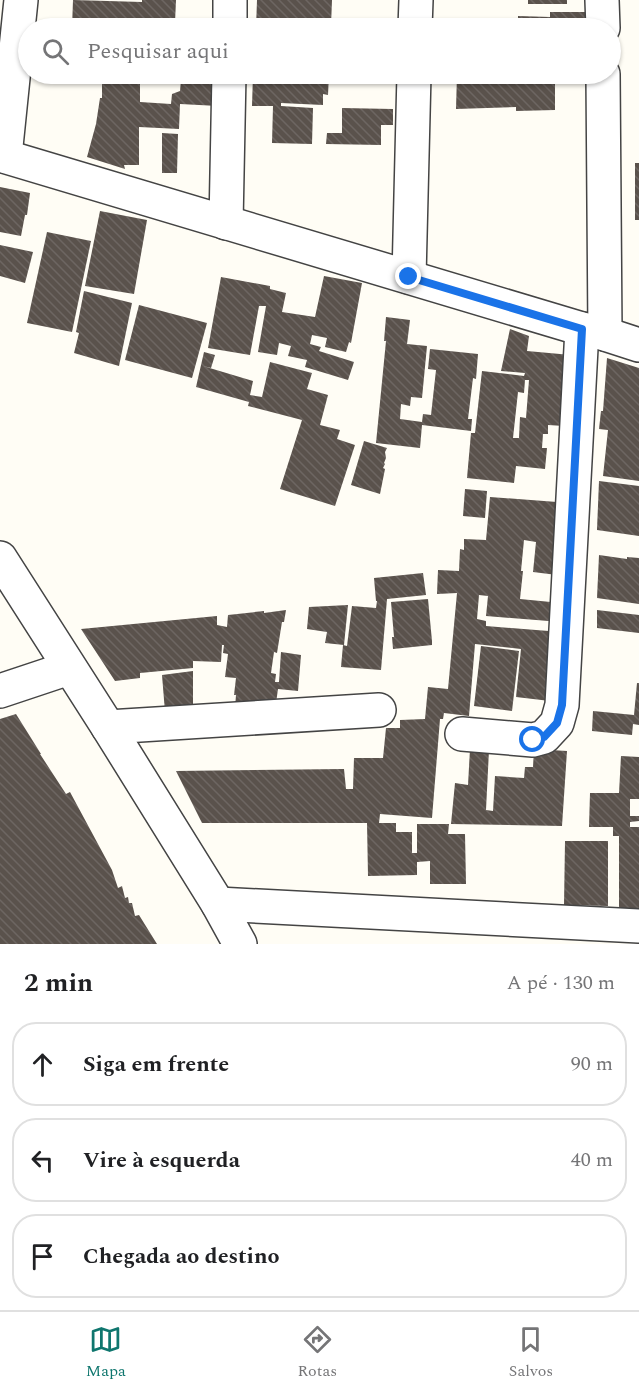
<!DOCTYPE html>
<html lang="pt">
<head>
<meta charset="utf-8">
<style>
  body { margin:0; font-family:Spectral,serif; background:#f2f2f2; color:#202124 }
  .stop { position:absolute; width:18px; height:18px; margin:-14px; border:4px solid #1a73e8; border-radius:50%; background:#fff }
  .stop.end { background:#1a73e8; border-color:#fff; box-shadow:0 2px 6px #0008 }
  .list { margin:0; padding:0; list-style:none }
  h2 { display:flex; justify-content:space-between; align-items:center; height:78px; margin:0; padding:0 24px; font-size:26px }
  h2 small { font-size:20px; font-weight:400; color:#757577 }
  .list li { display:grid; grid-template-columns:39px 1fr auto; gap:18px; align-items:center; box-sizing:border-box; height:84px; margin:0 12px 12px; padding:0 12px; border:2px solid #e0e0e0; border-radius:24px }
  .list b { display:block; font-size:22px; white-space:nowrap }
  .list em { font-size:20px; font-style:normal; color:#757577 }
  .icon { flex:none; width:33px; height:33px; fill:none; stroke:currentColor; stroke-width:2; stroke-linecap:round; stroke-linejoin:round }
  .map { position:relative; flex:none; width:639px; height:944px; overflow:hidden }
  .search { position:absolute; background:#fff; box-shadow:0 2px 4px #0004; left:18px; right:18px; top:18px; height:66px; display:flex; align-items:center; gap:15px; box-sizing:border-box; padding:0 21px; border-radius:33px; color:#757577; font-size:22px }
  .sheet { height:366px; background:#fff }
  nav { display:flex; justify-content:space-around; align-items:center; box-sizing:border-box; height:84px; border-top:2px solid #e0e0e0; background:#fff; font-size:16px; color:#757577 }
  nav a { display:grid; justify-items:center; gap:3px }
  nav .on { color:#0f766e }
  .map>svg:first-child { display:block }
  .building { fill:url(#building-back-hatch); fill-rule:evenodd }
  .lines { fill:none; stroke-linecap:round; stroke-linejoin:round }
  .minor-casing { stroke:#444; stroke-width:36 }
  .tertiary-casing { stroke:#444; stroke-width:36 }
  .minor { stroke:#fff; stroke-width:33 }
  .tertiary { stroke:#fff; stroke-width:33 }
  .route { stroke:#1a73e8; stroke-width:8 }
</style>
</head>
<body>
<div class="map">
<svg width="639" height="944" viewBox="0 0 639 944">
  <defs>
    <pattern id="building-back-hatch" width="6" height="6" patternUnits="userSpaceOnUse" patternTransform="scale(1.5)"><rect width="6" height="6" fill="#5a524c"/><path d="M-1 5l2 2M0 0l6 6M5-1l2 2" fill="none" stroke="#6d6662"/></pattern>
  </defs>
  <rect width="100%" height="100%" fill="#fffdf5"/>
  <g class="building">
    <path d="M 73,0 L 142,2 L 142,0 L 176,0 L 175,23 L 141,21 L 141,28 L 72,28 Z"/>
    <path d="M 257,0 L 332,0 L 331,26 L 275,24 L 275,28 L 256,28 Z"/>
    <rect x="528" y="0" width="39" height="4"/>
    <path d="M 550,12 L 593,12 L 593,28 L 518,28 L 518,16 L 550,17 Z"/>
    <path d="M 102,74 L 140,74 L 140,102 L 171,104 L 172,94 L 180,91 L 181,80 L 221,82 L 218,106 L 180,104 L 179,129 L 139,127 L 139,165 L 124,165 L 125,169 L 87,157 L 96,124 L 100,98 L 102,98 Z"/>
    <path d="M 253,74 L 329,74 L 328,95 L 323,94 L 323,105 L 281,103 L 281,106 L 313,108 L 312,144 L 272,143 L 273,106 L 252,106 Z"/>
    <path d="M 457,74 L 555,74 L 555,110 L 516,111 L 516,107 L 456,109 Z"/>
    <path d="M 342,108 L 393,109 L 393,125 L 381,125 L 381,145 L 326,144 L 327,133 L 342,133 Z"/>
    <path d="M 162,133 L 178,134 L 177,173 L 162,173 Z"/>
    <rect x="635" y="163" width="4" height="57"/>
    <path d="M 0,187 L 30,193 L 27,215 L 25,215 L 21,236 L 0,232 Z"/>
    <path d="M 100,211 L 147,220 L 134,294 L 85,286 Z"/>
    <path d="M 47,232 L 91,241 L 72,332 L 27,323 Z"/>
    <path d="M 0,245 L 33,252 L 25,283 L 0,276 Z"/>
    <path d="M 324,276 L 362,283 L 351,343 L 349,342 L 346,352 L 325,347 L 327,338 L 312,335 L 310,344 L 321,347 L 319,351 L 354,362 L 348,380 L 305,367 L 307,360 L 288,356 L 291,346 L 279,343 L 277,355 L 258,352 L 266,306 L 259,306 L 250,355 L 208,348 L 221,277 L 270,286 L 270,289 L 286,293 L 282,312 L 315,317 Z"/>
    <path d="M 84,291 L 132,303 L 119,366 L 74,353 L 79,333 L 76,332 Z"/>
    <path d="M 139,305 L 207,323 L 192,378 L 125,360 Z"/>
    <path d="M 386,317 L 410,320 L 407,344 L 427,346 L 422,398 L 411,397 L 410,406 L 401,404 L 400,419 L 422,422 L 423,414 L 431,415 L 436,370 L 428,369 L 430,349 L 478,354 L 476,379 L 473,378 L 468,419 L 472,419 L 471,431 L 422,425 L 420,448 L 376,443 L 386,341 L 384,341 Z"/>
    <path d="M 510,329 L 529,336 L 527,351 L 571,355 L 564,426 L 548,425 L 548,434 L 543,434 L 542,448 L 547,448 L 545,469 L 516,466 L 514,483 L 467,478 L 471,433 L 475,433 L 482,371 L 524,376 L 525,373 L 501,371 ZM 525,380 L 529,380 L 526,418 L 520,417 L 519,438 L 513,438 L 518,392 L 524,393 Z"/>
    <path d="M 204,352 L 215,355 L 211,368 L 203,366 L 253,381 L 250,395 L 262,397 L 270,362 L 312,373 L 307,389 L 328,395 L 320,425 L 340,430 L 337,439 L 355,445 L 335,506 L 280,489 L 302,420 L 248,406 L 249,402 L 196,387 Z"/>
    <path d="M 607,358 L 639,368 L 639,481 L 603,476 L 608,430 L 599,429 L 601,411 L 603,411 Z"/>
    <path d="M 364,441 L 387,448 L 385,452 L 386,458 L 384,463 L 385,464 L 383,468 L 385,469 L 380,494 L 351,485 Z"/>
    <path d="M 599,481 L 639,486 L 639,536 L 597,530 Z"/>
    <path d="M 465,489 L 487,491 L 485,518 L 463,516 Z"/>
    <path d="M 490,497 L 557,502 L 565,576 L 533,572 L 536,542 L 524,540 L 521,571 L 523,571 L 520,599 L 561,603 L 561,622 L 486,616 L 488,596 L 479,595 L 477,619 L 486,621 L 486,626 L 561,632 L 550,701 L 516,697 L 521,649 L 475,644 L 469,716 L 444,713 L 443,719 L 440,719 L 432,818 L 380,814 L 379,823 L 396,823 L 396,832 L 412,832 L 412,853 L 417,853 L 417,824 L 449,824 L 448,834 L 465,834 L 466,884 L 430,884 L 430,861 L 417,862 L 417,875 L 368,876 L 367,823 L 202,823 L 176,771 L 344,769 L 346,789 L 353,789 L 354,758 L 383,758 L 386,728 L 400,728 L 400,720 L 425,719 L 428,687 L 448,689 L 457,593 L 437,594 L 438,570 L 459,571 L 460,549 L 464,550 L 464,539 L 486,540 Z"/>
    <path d="M 599,555 L 627,559 L 627,557 L 639,558 L 639,604 L 597,598 Z"/>
    <path d="M 423,573 L 426,595 L 387,599 L 381,670 L 341,667 L 343,645 L 347,646 L 352,606 L 376,608 L 377,601 L 376,601 L 374,578 Z"/>
    <path d="M 428,599 L 432,641 L 432,645 L 393,649 L 392,637 L 394,637 L 391,602 Z"/>
    <path d="M 348,605 L 344,645 L 325,643 L 327,632 L 307,629 L 309,607 Z"/>
    <path d="M 286,610 L 284,622 L 282,622 L 277,653 L 274,652 L 271,673 L 276,674 L 275,682 L 279,682 L 281,652 L 301,655 L 298,691 L 278,689 L 276,703 L 235,708 L 236,695 L 234,695 L 236,678 L 225,677 L 228,654 L 223,653 L 224,645 L 222,645 L 221,662 L 193,661 L 193,668 L 140,673 L 140,678 L 115,681 L 81,629 L 217,616 L 217,625 L 227,627 L 228,615 L 264,611 L 264,613 Z"/>
    <path d="M 597,610 L 639,615 L 639,633 L 597,628 Z"/>
    <path d="M 481,646 L 519,651 L 512,711 L 474,706 Z"/>
    <path d="M 193,671 L 193,710 L 165,712 L 162,675 Z"/>
    <path d="M 637,683 L 639,683 L 639,725 L 633,724 L 632,735 L 592,731 L 593,711 L 634,715 Z"/>
    <path d="M 16,714 L 41,754 L 40,754 L 66,794 L 70,792 L 112,870 L 118,888 L 122,886 L 125,898 L 128,897 L 129,903 L 132,903 L 135,916 L 139,915 L 157,944 L 0,944 L 0,719 Z"/>
    <path d="M 470,749 L 489,750 L 486,810 L 493,811 L 495,776 L 524,778 L 525,767 L 533,767 L 534,749 L 567,751 L 562,826 L 451,824 L 455,783 L 468,785 Z"/>
    <path d="M 621,756 L 639,757 L 639,799 L 630,799 L 630,816 L 639,816 L 639,821 L 630,822 L 630,827 L 639,827 L 639,909 L 619,909 L 619,836 L 613,836 L 613,827 L 589,827 L 590,793 L 619,793 Z"/>
    <path d="M 565,841 L 608,841 L 608,906 L 564,905 Z"/>
  </g>
  <g class="lines">
    <defs>
      <g id="minor">
        <path d="M 602,0 L 603,28"/>
        <path d="M 230,28 L 230,0"/>
        <path d="M 415,28 L 416,0"/>
        <path d="M 603,74 L 605,334"/>
        <path d="M 0,155 L 582,329 L 605,334 L 639,345"/>
        <path d="M 5,156 L 21,0"/>
        <path d="M 226,223 L 229,74"/>
        <path d="M 409,277 L 414,74"/>
        <path d="M 0,691 L 69,668"/>
        <path d="M 108,727 L 379,710"/>
        <path d="M 462,734 L 533,740 L 544,737 L 557,723 L 562,705 L 582,329"/>
        <path d="M 218,904 L 639,926"/>
      </g>
      <path id="tertiary" d="M 0,558 L 108,727 L 218,904 L 240,944"/>
    </defs>
    <use href="#minor" class="minor-casing"/>
    <use href="#tertiary" class="tertiary-casing"/>
    <use href="#minor" class="minor"/>
    <use href="#tertiary" class="tertiary"/>
  </g>
  <g class="lines">
    <path class="route" d="M 409,277 L 582,329 L 562,705 L 557,723 L 544,737 L 533,740"/>
  </g>
</svg>
<div class="stop" style="left:533px;top:740px"></div>
<div class="stop end" style="left:409px;top:277px"></div>
<div class="search"><svg class="icon" aria-label="search" viewBox="0 0 24 24"><circle cx="10" cy="10" r="6"/><path d="M15 15l6 6"/></svg>Pesquisar aqui</div>
</div>
<section class="sheet">
<h2>2 min<small>A pé · 130 m</small></h2>
<ul class="list">
<li><svg class="icon" aria-label="ahead" viewBox="0 0 24 24"><path d="M12 20V5M6 11l6-6 6 6"/></svg><div><b>Siga em frente</b></div><em>90 m</em></li>
<li><svg class="icon" aria-label="left" viewBox="0 0 24 24"><path d="M17 20v-9H6M10 6l-5 5 5 5"/></svg><div><b>Vire à esquerda</b></div><em>40 m</em></li>
<li><svg class="icon" aria-label="arrive" viewBox="0 0 24 24"><path d="M6 21V4h12l-3 4 3 4H6"/></svg><div><b>Chegada ao destino</b></div></li>
</ul>
</section>
<nav>
<a class="on"><svg class="icon" aria-label="map" viewBox="0 0 24 24"><path d="M3 6l6-2 6 2 6-2v14l-6 2-6-2-6 2zM9 4v14M15 6v14"/></svg>Mapa</a>
<a><svg class="icon" aria-label="directions" viewBox="0 0 24 24"><path d="M12 3l9 9-9 9-9-9zM9 14v-3h6M13 9l2 2-2 2"/></svg>Rotas</a>
<a><svg class="icon" aria-label="saved" viewBox="0 0 24 24"><path d="M7 4h10v16l-5-4-5 4z"/></svg>Salvos</a>
</nav>
</body>
</html>
